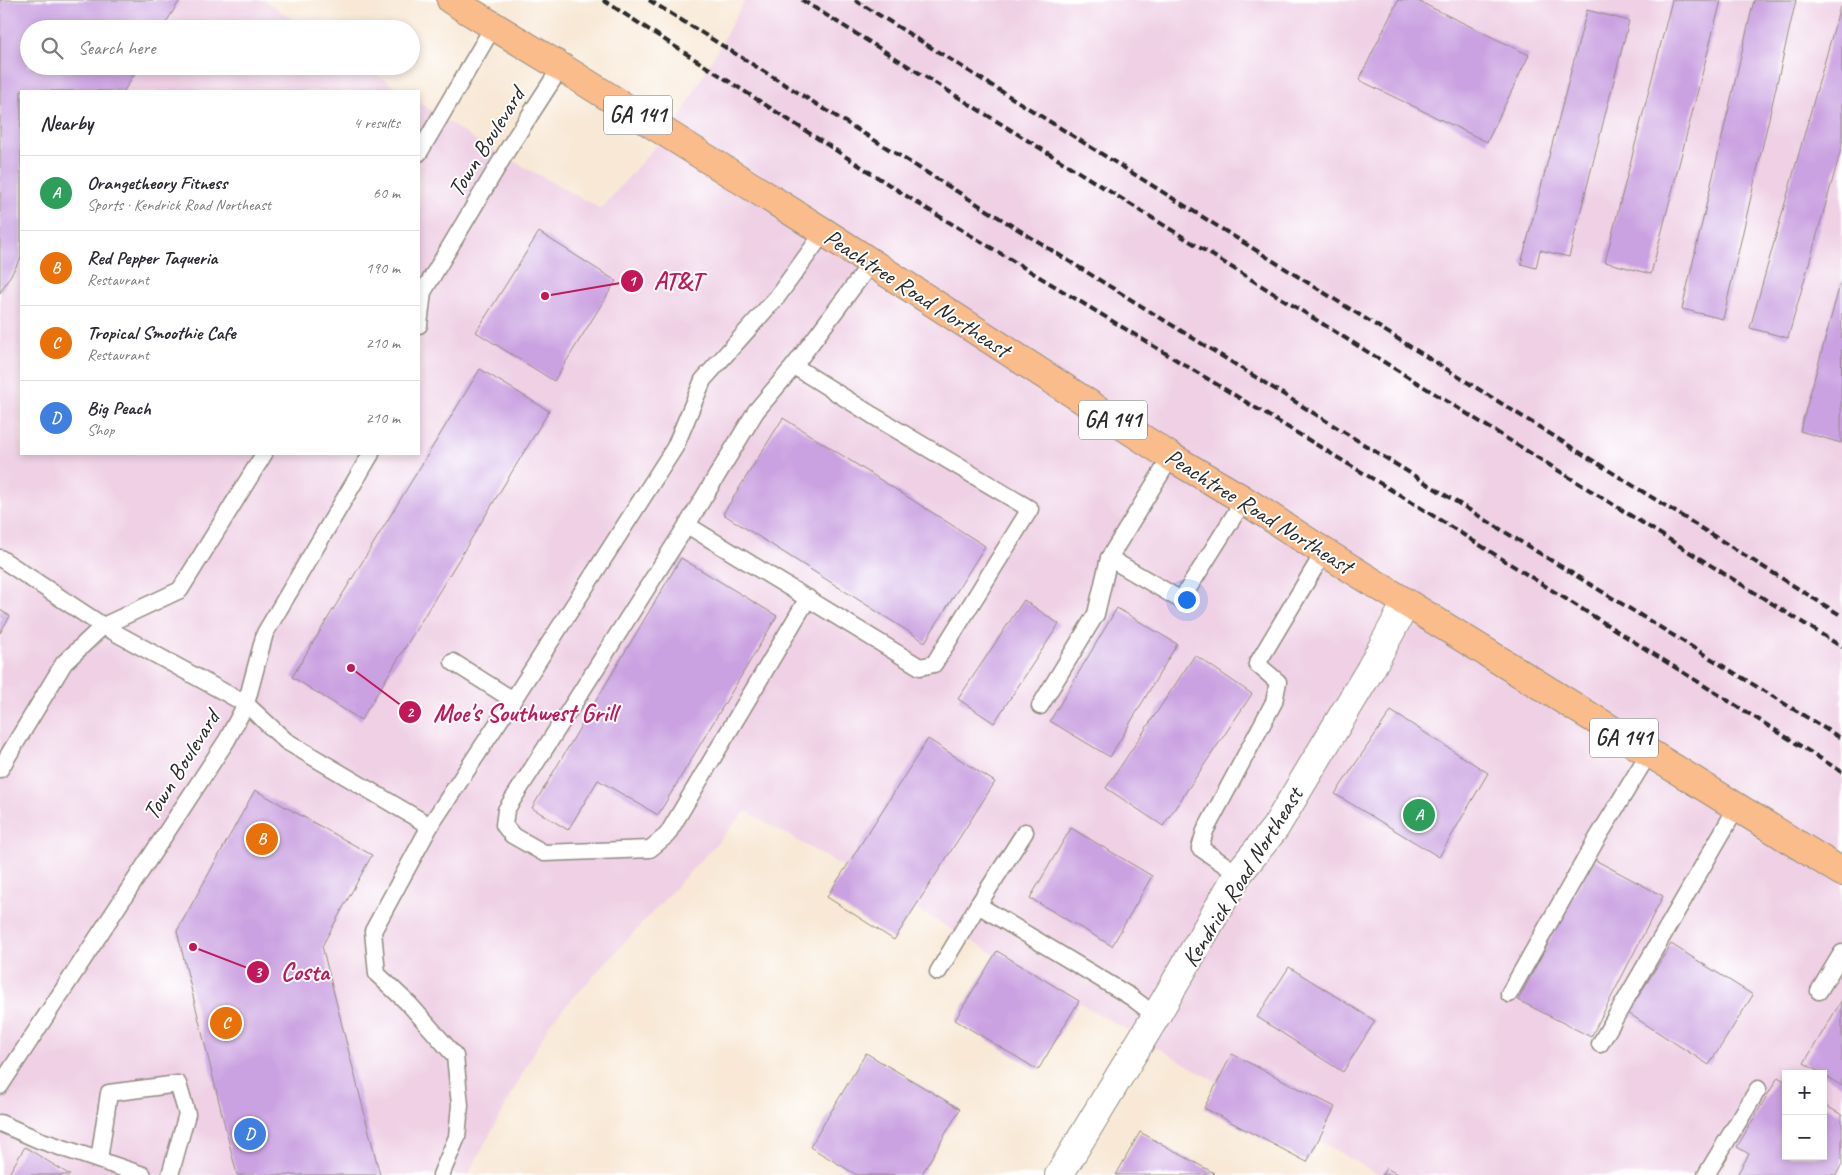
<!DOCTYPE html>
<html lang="en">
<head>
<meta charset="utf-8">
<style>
  body { margin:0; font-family:Caveat,sans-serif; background:#f2f2f3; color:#2b2b33 }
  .controls { position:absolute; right:15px; bottom:15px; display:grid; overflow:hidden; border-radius:0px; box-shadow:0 2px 8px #0003 }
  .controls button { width:45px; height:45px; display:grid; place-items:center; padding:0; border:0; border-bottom:1px solid #e1e1e2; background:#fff; color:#2b2b33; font:25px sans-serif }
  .you { position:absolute; left:1186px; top:599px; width:18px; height:18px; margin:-12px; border:4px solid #fff; border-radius:50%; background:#1a73e8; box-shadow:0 0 0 8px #1a73e833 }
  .badge { display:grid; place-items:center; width:32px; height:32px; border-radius:50%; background:#db2777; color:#fff; font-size:16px; font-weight:700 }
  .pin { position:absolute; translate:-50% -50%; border:2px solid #fff; box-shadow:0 1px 5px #0006 }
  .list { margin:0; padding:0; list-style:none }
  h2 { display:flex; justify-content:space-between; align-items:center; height:65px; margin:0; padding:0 20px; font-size:21px }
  h2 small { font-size:16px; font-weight:400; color:#7c7c81 }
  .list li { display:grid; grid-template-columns:32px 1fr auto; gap:15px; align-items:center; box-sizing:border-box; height:75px; padding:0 20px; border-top:1px solid #e1e1e2 }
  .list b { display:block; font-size:19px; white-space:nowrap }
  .list p { margin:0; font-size:16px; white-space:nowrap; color:#7c7c81 }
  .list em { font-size:16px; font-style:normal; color:#7c7c81 }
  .icon { flex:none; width:28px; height:28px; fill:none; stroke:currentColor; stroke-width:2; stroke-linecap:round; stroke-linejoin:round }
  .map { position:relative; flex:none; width:1842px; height:1175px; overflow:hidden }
  .search { position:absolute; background:#fff; box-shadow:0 2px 8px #0003; left:20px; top:20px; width:400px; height:55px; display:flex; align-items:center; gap:12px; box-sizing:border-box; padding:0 18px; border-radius:28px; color:#7c7c81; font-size:19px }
  .panel { position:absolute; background:#fff; box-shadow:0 2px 8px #0003; left:20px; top:90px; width:400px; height:365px; border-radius:0px }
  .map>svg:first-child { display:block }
  .built { fill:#efd0e5; fill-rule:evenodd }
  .building { fill:#caa1e1 }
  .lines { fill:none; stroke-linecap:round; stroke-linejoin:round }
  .service-casing { stroke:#928a80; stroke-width:19 }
  .minor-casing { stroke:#928a80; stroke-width:30 }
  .trunk-casing { stroke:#928a80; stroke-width:30 }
  .service { stroke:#fff; stroke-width:16 }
  .minor { stroke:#fff; stroke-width:28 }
  .trunk { stroke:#f9bc8a; stroke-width:28 }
  .rail { stroke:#2b2b2b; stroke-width:4; stroke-dasharray:8 4; stroke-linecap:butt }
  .labels { text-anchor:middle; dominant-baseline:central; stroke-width:4; stroke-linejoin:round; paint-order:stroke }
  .shield { fill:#fff; stroke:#6b6b6b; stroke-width:1 }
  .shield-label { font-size:22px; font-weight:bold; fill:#2b2b2b }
  .street-label { font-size:24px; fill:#2b2b2b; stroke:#fff }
  .leader { fill:none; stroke:#c2185b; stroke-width:2 }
  .callout-dot { fill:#c2185b; stroke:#fff; stroke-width:2 }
  .mark-label { font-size:15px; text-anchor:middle; font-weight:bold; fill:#fff }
  .callout-label { font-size:25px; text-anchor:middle; font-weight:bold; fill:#c2185b; stroke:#fff; stroke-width:4; stroke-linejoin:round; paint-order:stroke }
</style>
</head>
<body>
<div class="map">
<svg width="1842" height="1175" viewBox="0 0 1842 1175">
  <rect width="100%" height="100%" fill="#fff"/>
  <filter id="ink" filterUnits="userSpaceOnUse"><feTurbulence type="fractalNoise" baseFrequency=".02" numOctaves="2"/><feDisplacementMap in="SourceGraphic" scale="10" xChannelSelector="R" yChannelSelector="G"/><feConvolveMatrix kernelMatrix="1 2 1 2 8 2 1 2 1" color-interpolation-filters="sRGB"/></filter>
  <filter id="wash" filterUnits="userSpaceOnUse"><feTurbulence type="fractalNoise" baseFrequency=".0096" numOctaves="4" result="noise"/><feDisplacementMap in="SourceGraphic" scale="20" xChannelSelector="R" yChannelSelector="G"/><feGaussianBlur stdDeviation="1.12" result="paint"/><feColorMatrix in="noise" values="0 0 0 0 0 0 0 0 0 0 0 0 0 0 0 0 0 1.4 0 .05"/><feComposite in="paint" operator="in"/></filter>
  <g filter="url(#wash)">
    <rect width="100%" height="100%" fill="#f8e8d5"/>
    <path class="built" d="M 0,0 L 264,0 L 307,29 L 29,29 L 29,66 L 364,66 L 402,91 L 21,91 L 21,454 L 419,454 L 419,102 L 475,140 L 601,209 L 679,119 L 745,0 L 1842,0 L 1842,1175 L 1379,1175 L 746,811 L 550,1023 L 468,1175 L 0,1175 ZM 1786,1074 L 1823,1074 L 1823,1156 L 1786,1156 Z"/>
    <g id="blocks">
      <g class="building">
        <path d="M 0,0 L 180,0 L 162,29 L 29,29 L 29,66 L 139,66 L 124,91 L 21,91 L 21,258 L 0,293 Z"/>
        <path d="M 1398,0 L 1416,0 L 1529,55 L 1487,142 L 1359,80 Z"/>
        <path d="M 1672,0 L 1721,0 L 1651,274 L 1605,262 Z"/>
        <path d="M 1754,0 L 1796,0 L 1723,319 L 1682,309 Z"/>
        <path d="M 1840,7 L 1842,8 L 1842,146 L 1788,338 L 1750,328 Z"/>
        <path d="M 1587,10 L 1629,21 L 1569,257 L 1540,250 L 1536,268 L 1521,264 Z"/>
        <path d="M 539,232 L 616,281 L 554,381 L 476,332 Z"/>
        <path d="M 1841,281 L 1842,281 L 1841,443 L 1800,431 Z"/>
        <path d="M 480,369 L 549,411 L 361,720 L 292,677 Z"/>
        <path d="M 783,418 L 985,546 L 925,642 L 723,514 Z"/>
        <path d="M 681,558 L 777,616 L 658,815 L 598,780 L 568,830 L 532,808 Z"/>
        <path d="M 1024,600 L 1059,624 L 994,723 L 958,699 Z"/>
        <path d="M 1117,608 L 1177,644 L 1110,757 L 1050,721 Z"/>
        <path d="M 0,610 L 10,616 L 0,633 Z"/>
        <path d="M 1195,655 L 1252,694 L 1163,826 L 1106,788 Z"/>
        <path d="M 1391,711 L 1488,773 L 1439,857 L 1335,794 Z"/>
        <path d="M 928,739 L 995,782 L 894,940 L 827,897 Z"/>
        <path d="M 255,790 L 372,855 L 322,946 L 380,1175 L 237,1175 L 177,931 Z"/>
        <path d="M 1071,828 L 1152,876 L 1112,946 L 1030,898 Z"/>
        <path d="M 1593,859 L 1663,896 L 1591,1037 L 1518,1000 Z"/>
        <path d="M 1671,944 L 1753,995 L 1709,1065 L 1628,1013 Z"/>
        <path d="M 997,951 L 1079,1001 L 1038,1070 L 955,1020 Z"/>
        <path d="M 1289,967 L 1375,1021 L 1343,1072 L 1257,1017 Z"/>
        <path d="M 1842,1000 L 1842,1086 L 1804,1063 Z"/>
        <path d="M 866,1053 L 960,1109 L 922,1174 L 925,1175 L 857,1175 L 810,1147 Z"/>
        <path d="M 1232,1054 L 1335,1107 L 1307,1162 L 1204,1108 Z"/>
        <path d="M 1778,1077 L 1786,1082 L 1786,1156 L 1823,1156 L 1823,1104 L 1842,1115 L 1842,1164 L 1836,1175 L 1737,1175 L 1749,1154 L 1737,1147 Z"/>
        <path d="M 1140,1132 L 1214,1173 L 1212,1175 L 1116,1175 Z"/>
        <path d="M 25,1147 L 70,1175 L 8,1175 Z"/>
        <path d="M 1386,1168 L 1399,1175 L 1382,1175 Z"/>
      </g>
    </g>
  </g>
  <g filter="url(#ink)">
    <use href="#blocks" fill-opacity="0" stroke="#928a80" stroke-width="1"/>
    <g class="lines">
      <defs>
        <g id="service">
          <path d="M 419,153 L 493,27"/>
          <path d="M 419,325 L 423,292 L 508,149 L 561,67"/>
          <path d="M 687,525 L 920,667 L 934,664 L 1030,509 L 872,415 L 794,366"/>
          <path d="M 0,558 L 103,626 L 246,704 L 286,741 L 430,826"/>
          <path d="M 1109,558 L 1181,600 L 1244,500"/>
          <path d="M 808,598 L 667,835 L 650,849 L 544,853 L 512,835 L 504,825 L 506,810 L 687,525 L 756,411 L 794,366 L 871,263"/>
          <path d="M 453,662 L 513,700"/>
          <path d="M 1040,706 L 1096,614 L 1109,558 L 1171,457"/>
          <path d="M 0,769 L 64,663 L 103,626 L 180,590 L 264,454"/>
          <path d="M 1025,832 L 978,905 L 1131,997 L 1156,1016"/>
          <path d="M 1238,874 L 1200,848 L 1205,831 L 1274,702 L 1278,682 L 1257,664 L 1324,552"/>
          <path d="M 938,972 L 978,905"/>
          <path d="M 1819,991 L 1842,953"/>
          <path d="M 1509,994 L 1595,842 L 1649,753"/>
          <path d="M 1600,1044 L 1737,807"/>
          <path d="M 0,1086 L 227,740 L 246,704 L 265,633 L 371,454"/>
          <path d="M 0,1123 L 39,1140 L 143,1175"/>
          <path d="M 99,1160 L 109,1093 L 178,1084 L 187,1114 L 170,1175"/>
          <path d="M 441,1175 L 457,1137 L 460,1105 L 455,1056 L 410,1005 L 377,974 L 373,931 L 430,826 L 513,700 L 675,447 L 703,380 L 777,297 L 824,232"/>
          <path d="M 1706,1175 L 1758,1089"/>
        </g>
        <path id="minor" d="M 1059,1175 L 1156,1016 L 1238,874 L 1275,828 L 1370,670 L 1406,603"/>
        <path id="trunk" d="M 451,0 L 561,67 L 824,232 L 1171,457 L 1244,500 L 1324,552 L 1842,872"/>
      </defs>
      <use href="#service" class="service-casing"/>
      <use href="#minor" class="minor-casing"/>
      <use href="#trunk" class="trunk-casing"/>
      <use href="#service" class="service"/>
      <use href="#minor" class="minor"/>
      <use href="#trunk" class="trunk"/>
      <g class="rail">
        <path d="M 603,0 L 919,204 L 1416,505 L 1842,772"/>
        <path d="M 649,0 L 1500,529 L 1842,739"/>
        <path d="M 802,0 L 1842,647"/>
        <path d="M 855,0 L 1842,616"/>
      </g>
    </g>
  </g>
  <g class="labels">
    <g class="shield">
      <rect x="604" y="95.5" width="68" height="39" rx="4"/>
      <rect x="1079" y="400.5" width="68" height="39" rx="4"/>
      <rect x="1590" y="718.5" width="68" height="39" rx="4"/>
    </g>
    <g class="shield-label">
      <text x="638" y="115">GA 141</text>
      <text x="1113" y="420">GA 141</text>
      <text x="1624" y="738">GA 141</text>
    </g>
    <g class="street-label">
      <text transform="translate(486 142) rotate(-58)">Town Boulevard</text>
      <text transform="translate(917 293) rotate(33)">Peachtree Road Northeast</text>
      <text transform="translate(1259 511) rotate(32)">Peachtree Road Northeast</text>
      <text transform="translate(181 765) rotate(-58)">Town Boulevard</text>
      <text transform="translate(1242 877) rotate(-58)">Kendrick Road Northeast</text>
    </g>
  </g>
  <path class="leader" d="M545 296L632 281M351 668L410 712M193 947L258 972"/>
  <g class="callout-dot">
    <circle cx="545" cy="296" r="5"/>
    <circle cx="351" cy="668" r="5"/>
    <circle cx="193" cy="947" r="5"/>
    <circle cx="632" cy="281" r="12"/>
    <circle cx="410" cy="712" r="12"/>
    <circle cx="258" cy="972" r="12"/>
  </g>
  <g class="mark-label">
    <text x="632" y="286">1</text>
    <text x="410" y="717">2</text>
    <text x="258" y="977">3</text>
  </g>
  <g class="callout-label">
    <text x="678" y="289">AT&amp;T</text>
    <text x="525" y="721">Moe's Southwest Grill</text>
    <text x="305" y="980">Costa</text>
  </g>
</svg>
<div class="controls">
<button>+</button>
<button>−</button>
</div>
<div class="you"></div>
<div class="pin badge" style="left:1419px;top:815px;background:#2e9e5b">A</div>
<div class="pin badge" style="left:262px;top:839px;background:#e8710a">B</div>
<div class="pin badge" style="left:226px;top:1023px;background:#e8710a">C</div>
<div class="pin badge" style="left:250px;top:1134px;background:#3f7fe0">D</div>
<div class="search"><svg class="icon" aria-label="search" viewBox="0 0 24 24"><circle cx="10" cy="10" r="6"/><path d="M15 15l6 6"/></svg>Search here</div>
<section class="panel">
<h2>Nearby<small>4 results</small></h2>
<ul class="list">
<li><span class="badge" style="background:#2e9e5b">A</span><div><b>Orangetheory Fitness</b><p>Sports · Kendrick Road Northeast</p></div><em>60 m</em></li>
<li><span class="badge" style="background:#e8710a">B</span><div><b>Red Pepper Taqueria</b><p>Restaurant</p></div><em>190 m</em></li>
<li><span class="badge" style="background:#e8710a">C</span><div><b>Tropical Smoothie Cafe</b><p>Restaurant</p></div><em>210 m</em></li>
<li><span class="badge" style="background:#3f7fe0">D</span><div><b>Big Peach</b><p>Shop</p></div><em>210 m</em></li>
</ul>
</section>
</div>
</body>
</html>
